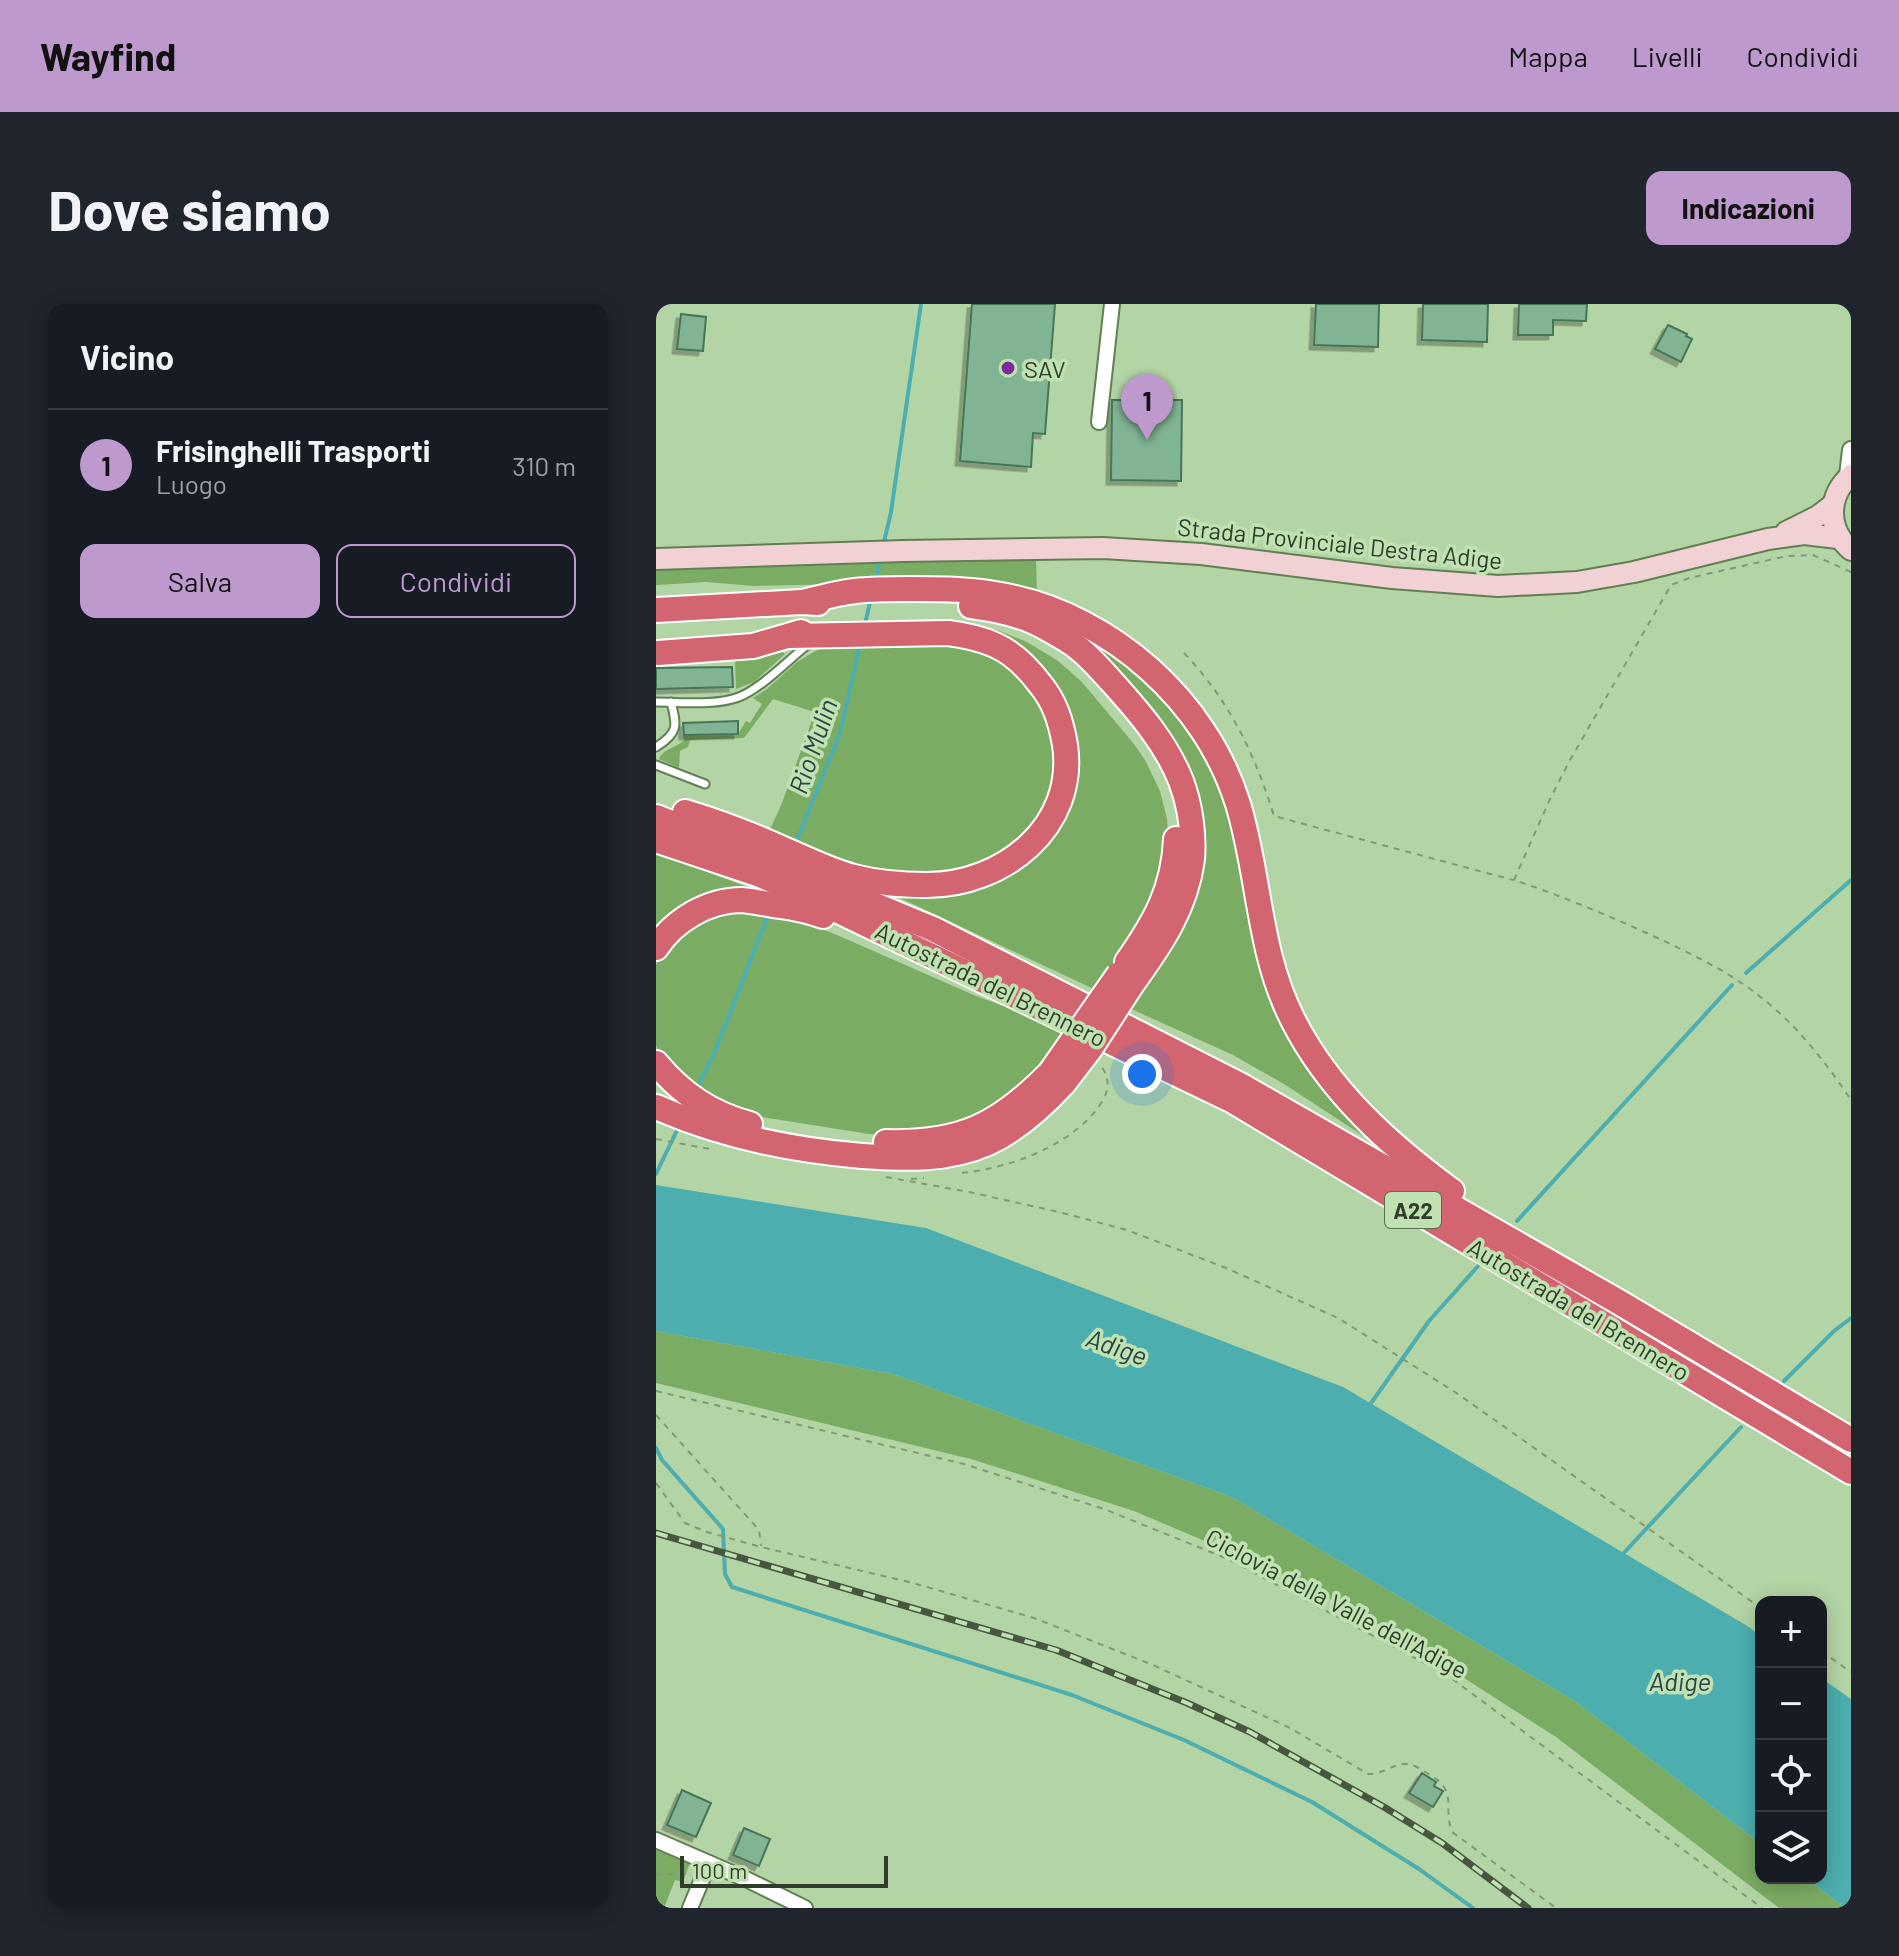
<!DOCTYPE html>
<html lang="it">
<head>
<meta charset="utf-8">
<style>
  body { margin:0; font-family:Barlow,sans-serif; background:#20242c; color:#f1f3f6 }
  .controls { position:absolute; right:24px; bottom:24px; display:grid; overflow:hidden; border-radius:16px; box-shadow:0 4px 20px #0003 }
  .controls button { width:72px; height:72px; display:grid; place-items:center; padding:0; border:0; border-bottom:2px solid #363941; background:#171b24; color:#f1f3f6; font:40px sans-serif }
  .scale { position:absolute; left:24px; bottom:20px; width:208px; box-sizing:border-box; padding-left:8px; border:4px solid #303d2a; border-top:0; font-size:22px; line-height:28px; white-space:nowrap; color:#303d2a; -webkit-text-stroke:6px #c0e1b1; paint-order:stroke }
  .you { position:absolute; left:486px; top:770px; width:28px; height:28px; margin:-20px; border:6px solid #fff; border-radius:50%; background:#1a73e8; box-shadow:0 0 0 12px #1a73e833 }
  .badge { display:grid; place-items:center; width:52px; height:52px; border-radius:50%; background:#bd99cd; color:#111; font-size:26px; font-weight:700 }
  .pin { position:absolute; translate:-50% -66px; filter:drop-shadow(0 2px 4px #0008) }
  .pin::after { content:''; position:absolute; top:42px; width:28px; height:24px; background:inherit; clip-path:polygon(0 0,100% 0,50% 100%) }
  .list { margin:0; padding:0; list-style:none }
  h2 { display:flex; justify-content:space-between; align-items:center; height:104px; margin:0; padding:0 32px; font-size:34px }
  h2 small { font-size:26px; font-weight:400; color:#9ea1a6 }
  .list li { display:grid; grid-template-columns:52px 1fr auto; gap:24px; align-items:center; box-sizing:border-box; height:112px; padding:0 32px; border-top:2px solid #363941 }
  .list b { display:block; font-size:30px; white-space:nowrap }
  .list p { margin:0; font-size:26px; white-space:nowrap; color:#9ea1a6 }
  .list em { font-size:26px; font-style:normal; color:#9ea1a6 }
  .actions { display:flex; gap:16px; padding:24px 32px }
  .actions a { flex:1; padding:18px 0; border:2px solid #bd99cd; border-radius:16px; text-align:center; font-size:28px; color:#bd99cd }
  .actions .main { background:#bd99cd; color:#111 }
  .icon { flex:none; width:44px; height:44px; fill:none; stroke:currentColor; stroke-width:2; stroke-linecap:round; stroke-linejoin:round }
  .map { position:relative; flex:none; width:1195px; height:1604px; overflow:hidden; border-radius:16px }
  header { display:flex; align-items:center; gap:48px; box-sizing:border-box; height:112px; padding:0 40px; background:#bd99cd; color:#111 }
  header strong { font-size:38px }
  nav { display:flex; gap:44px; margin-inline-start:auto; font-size:28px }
  .intro { display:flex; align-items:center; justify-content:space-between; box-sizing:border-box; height:192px; padding:0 48px }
  h1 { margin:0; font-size:56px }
  .button { padding:20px 36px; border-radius:16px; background:#bd99cd; color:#111; font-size:28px; font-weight:700 }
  main { display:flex; gap:48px; padding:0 48px }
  aside { flex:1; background:#171b24; border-radius:16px; box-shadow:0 4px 20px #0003 }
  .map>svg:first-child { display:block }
  .green { fill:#7bac63 }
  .water { fill:#4caeaf }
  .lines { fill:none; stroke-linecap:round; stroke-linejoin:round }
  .stream { stroke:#4caeaf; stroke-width:4 }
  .building { fill:#81b493; stroke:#457658; stroke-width:2; filter:url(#shadow) }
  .service-casing { stroke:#617f54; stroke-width:11 }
  .minor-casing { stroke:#617f54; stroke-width:18 }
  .tertiary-casing { stroke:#617f54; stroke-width:20 }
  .secondary-casing { stroke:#617f54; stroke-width:24 }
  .motorway-casing { stroke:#fff; stroke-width:28 }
  .path { stroke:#819a76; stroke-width:2; stroke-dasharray:6 6; stroke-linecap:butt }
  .service { stroke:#fff; stroke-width:7 }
  .minor { stroke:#fff; stroke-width:14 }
  .tertiary { stroke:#fff; stroke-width:16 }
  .secondary { stroke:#f2d1d4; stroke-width:20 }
  .motorway { stroke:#d36570; stroke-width:24 }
  .rail-casing { stroke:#46563f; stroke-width:7 }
  .rail { stroke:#c0e1b1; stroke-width:4; stroke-dasharray:12; stroke-linecap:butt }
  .motorway-bridge-casing { stroke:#fff; stroke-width:28; stroke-linecap:butt }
  .motorway-bridge { stroke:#d36570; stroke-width:24 }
  .poi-dot { fill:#7e2b9a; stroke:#c0e1b1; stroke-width:3 }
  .labels { text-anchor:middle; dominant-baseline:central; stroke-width:7; stroke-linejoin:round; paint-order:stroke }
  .shield { fill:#c0e1b1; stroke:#5b6e52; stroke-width:2 }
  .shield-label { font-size:22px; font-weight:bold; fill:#303d2a }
  .poi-label { font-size:24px; fill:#303d2a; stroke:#c0e1b1; text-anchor:start }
  .street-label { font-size:24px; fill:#303d2a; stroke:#c0e1b1 }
  .water-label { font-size:26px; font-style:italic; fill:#284646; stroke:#c0e1b1 }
</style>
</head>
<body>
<header>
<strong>Wayfind</strong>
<nav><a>Mappa</a><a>Livelli</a><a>Condividi</a></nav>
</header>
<div class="intro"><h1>Dove siamo</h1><a class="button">Indicazioni</a></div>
<main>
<aside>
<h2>Vicino<small></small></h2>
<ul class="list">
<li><span class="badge">1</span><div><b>Frisinghelli Trasporti</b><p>Luogo</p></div><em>310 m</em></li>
</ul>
<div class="actions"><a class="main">Salva</a><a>Condividi</a></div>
</aside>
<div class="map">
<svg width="1195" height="1604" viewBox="0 0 1195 1604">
  <defs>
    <filter id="shadow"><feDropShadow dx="-4.5" dy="4.5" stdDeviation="0" flood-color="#0004"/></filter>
  </defs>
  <rect width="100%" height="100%" fill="#b3d4a5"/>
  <g class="green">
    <path d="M 380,251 L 381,293 L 237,279 L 98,282 L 50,278 L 0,281 L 0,263 Z"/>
    <path d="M 392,310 L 498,376 L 568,479 L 614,676 L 738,852 L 628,780 L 577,751 L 473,704 L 532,600 L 524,453 Z"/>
    <path d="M 312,321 L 341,326 L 371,338 L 402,357 L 425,377 L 478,440 L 489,456 L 504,487 L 511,515 L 513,542 L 493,609 L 442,687 L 225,585 L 272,588 L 385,541 L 412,418 Z"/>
    <path d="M 315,340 L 361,366 L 391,407 L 402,460 L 388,508 L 363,540 L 306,569 L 236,570 L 193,561 L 113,528 L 126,499 L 159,408 L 117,395 L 88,434 L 34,436 L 32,443 L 24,447 L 23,464 L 3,455 C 8,444 21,444 28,436 L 27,431 L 82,430 L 90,417 L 94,419 L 106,400 L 97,394 L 111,385 L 141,358 L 168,342 Z"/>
    <path d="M 126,347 L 129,350 L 98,378 L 80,385 L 79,357 L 103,355 Z"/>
    <path d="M 0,551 L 46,566 L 102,587 L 0,628 Z"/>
    <path d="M 62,606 L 133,612 L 181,631 L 320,692 L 406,723 L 406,742 L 374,780 L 324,816 L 252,832 L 213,830 L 80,809 L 57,798 L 4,753 L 0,741 L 0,661 L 7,643 Z"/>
    <path d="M 0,1027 L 237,1070 L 576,1193 L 920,1398 L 1105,1540 L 1105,1574 L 1150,1574 L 1189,1604 L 1123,1604 L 900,1433 L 733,1326 L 629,1271 L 478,1207 L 315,1155 L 0,1079 Z"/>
    <path d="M 0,1544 L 34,1559 L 27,1578 L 19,1576 L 8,1604 L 0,1604 Z"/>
  </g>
  <g class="water">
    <path d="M 0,881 L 270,924 L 687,1083 L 1093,1323 L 1105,1332 L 1105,1540 L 920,1398 L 576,1193 L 237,1070 L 0,1027 Z"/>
    <path d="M 1165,1374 L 1195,1395 L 1195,1604 L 1189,1604 L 1150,1574 L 1165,1574 Z"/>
  </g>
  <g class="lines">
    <g class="stream">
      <path d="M 227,242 L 235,208 L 265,0"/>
      <path d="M 219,278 L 224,255"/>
      <path d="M 209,320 L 215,294"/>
      <path d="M 139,541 L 184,429 L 204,341"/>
      <path d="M 1090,669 L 1195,576"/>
      <path d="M 40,786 L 60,745 L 113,609"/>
      <path d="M 0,870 L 23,822"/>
      <path d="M 861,917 L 1076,681"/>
      <path d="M 1128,1077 L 1178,1027 L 1195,1014"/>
      <path d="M 713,1102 L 773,1017 L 822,962"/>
      <path d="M 0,1144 L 6,1156 L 67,1225 L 69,1270 L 76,1283 L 416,1391 L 528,1436 L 656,1498 L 763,1565 L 817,1604"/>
      <path d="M 964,1253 L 1085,1123"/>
    </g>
  </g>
  <g class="building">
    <path d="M 316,0 L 399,0 L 389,130 L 377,129 L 375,163 L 304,157 Z"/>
    <path d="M 660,0 L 723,0 L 722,43 L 658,41 Z"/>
    <path d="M 767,0 L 832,0 L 831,38 L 766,36 Z"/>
    <path d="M 863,0 L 931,0 L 930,17 L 897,16 L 897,31 L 862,31 Z"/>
    <path d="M 25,10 L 50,13 L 47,47 L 21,45 Z"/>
    <path d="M 1012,21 L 1031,30 L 1030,32 L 1036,35 L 1025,58 L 999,45 Z"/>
    <path d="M 456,96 L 526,96 L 525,177 L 455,176 Z"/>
    <path d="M 76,363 L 77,383 L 0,385 L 0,364 Z"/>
    <path d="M 82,417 L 82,430 L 28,431 L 27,419 Z"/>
    <path d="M 766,1469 L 780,1478 L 778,1482 L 787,1487 L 777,1503 L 753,1489 Z"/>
    <path d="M 26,1486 L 55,1499 L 40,1533 L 11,1521 Z"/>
    <path d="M 88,1524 L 114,1535 L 103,1562 L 77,1551 Z"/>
  </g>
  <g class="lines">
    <defs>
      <g id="service">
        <path d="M 0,398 C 26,398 59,402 83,393 C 106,384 134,354 155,338"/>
        <path d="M 0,443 C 23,429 21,421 15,398"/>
        <path d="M 0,461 L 49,480"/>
      </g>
      <g id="minor">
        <path d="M 443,118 L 456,0"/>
        <path d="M 0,1536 L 92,1576 L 149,1604"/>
        <path d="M 34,1604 L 53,1559"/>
      </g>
      <path id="tertiary" d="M 1192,172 L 1195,146"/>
      <g id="secondary">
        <path d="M 1195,171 C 1171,192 1171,225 1195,246"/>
        <path d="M 1130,228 L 1162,212 L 1175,202"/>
        <path d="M 0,255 L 247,247 L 447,244 L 545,250 L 736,274 L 842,282 L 921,278 L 978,268 L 1112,235 L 1148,230 L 1182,234"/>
      </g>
      <g id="motorway">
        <path d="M 146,298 C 164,294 182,289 199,287 C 217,285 236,285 254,285 C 286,285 318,285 350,292 C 456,313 550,397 582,500 C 604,572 602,648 637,716 C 673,787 733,841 796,887"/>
        <path d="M 315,302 C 340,305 368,311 390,324 C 401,330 412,336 421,343 C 434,353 445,366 456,378 C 483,408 510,439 525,477 C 534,501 538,530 536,555 C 530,604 504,641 476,680"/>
        <path d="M 0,306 L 146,298 L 162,299"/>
        <path d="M 2,349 L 97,342 L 145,328"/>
        <path d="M 29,508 C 62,518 94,530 125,544 C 149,554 174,567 198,573 C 221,579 247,581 271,581 C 347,581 421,523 409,441 C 405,418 399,398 384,380 C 372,364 357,349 339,341 C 324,334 308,331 292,329 L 133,332"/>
        <path d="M 0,513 L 110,556 L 277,625 L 584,781 L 961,997 L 1195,1136"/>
        <path d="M 0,536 L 104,571 L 143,588 L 577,797 L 1195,1168"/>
        <path d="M 0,644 C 18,616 52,596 86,596 C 98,597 111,600 124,602 C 138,604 153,607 167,612"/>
        <path d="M 471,658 C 499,618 518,585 520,535"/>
        <path d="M 0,759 C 26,790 55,810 94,820"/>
        <path d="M 0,803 C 65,832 135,846 206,852 C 250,855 291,857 332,839 C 362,825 386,803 408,779"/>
        <path d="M 230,838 C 304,840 342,822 394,769"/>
      </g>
    </defs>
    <use href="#service" class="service-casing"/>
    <use href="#minor" class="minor-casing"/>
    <use href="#tertiary" class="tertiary-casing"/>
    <use href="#secondary" class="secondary-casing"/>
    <use href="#motorway" class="motorway-casing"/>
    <g class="path">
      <path d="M 1195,268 L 1157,251 L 1131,252 L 1033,274 L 1015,281 L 914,456 L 894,495 L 858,576 C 909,593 958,614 1006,636 C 1039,652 1073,668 1102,691 C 1139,719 1169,757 1195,796"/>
      <path d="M 528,349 C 573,396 599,450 618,512 L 857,576"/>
      <path d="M 0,835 L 54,845"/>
      <path d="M 306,869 C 355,864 421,840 447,796 C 454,784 453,773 445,762"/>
      <path d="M 230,873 L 313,888 L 403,908 L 471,926 L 570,964 L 682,1014 L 799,1088 L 1105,1304"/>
      <path d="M 255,875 L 268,874"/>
      <path d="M 0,1087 L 308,1160 L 448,1205 L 572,1255 L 791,1371 L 1106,1604"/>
      <path d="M 0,1111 L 103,1226 L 105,1242"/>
      <path d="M 0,1179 L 29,1219 L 51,1228 L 105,1243 L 257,1279 L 378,1314 L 497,1361 L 634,1424 L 712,1470 C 725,1471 735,1461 748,1460 C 756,1459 764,1465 771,1469 C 804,1488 786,1501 796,1528 L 900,1604"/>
      <path d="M 1165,1347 L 1195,1368"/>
      <path d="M 0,1570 L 31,1570"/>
    </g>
    <use href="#service" class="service"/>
    <use href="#minor" class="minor"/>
    <use href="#tertiary" class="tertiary"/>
    <use href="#secondary" class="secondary"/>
    <use href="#motorway" class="motorway"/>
    <defs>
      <path id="rail" d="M 0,1229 L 400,1346 L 531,1399 L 594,1428 L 728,1503 L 786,1539 L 872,1604"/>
    </defs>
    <use href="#rail" class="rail-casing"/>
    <use href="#rail" class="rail"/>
    <defs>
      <g id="motorway-bridge">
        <path d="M 394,769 L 463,670"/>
        <path d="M 408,779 L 434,745 L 476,680"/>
      </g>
    </defs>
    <use href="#motorway-bridge" class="motorway-bridge-casing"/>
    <use href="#motorway-bridge" class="motorway-bridge"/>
  </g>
  <circle class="poi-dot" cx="352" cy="64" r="8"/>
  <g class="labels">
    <rect class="shield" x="729" y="888" width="56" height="36" rx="6"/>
    <g class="shield-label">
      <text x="757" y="906">A22</text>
    </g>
    <g class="poi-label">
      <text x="368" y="64">SAV</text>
    </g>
    <g class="street-label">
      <text transform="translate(684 239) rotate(6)">Strada Provinciale Destra Adige</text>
      <text transform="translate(335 680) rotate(26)">Autostrada del Brennero</text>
      <text transform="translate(923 1005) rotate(31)">Autostrada del Brennero</text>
      <text transform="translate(681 1299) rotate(28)">Ciclovia della Valle dell'Adige</text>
    </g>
    <g class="water-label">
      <text transform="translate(156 442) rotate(-71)">Rio Mulin</text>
      <text transform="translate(461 1042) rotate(19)">Adige</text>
      <text x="1024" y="1376">Adige</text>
    </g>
  </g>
</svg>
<div class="controls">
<button>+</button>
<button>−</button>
<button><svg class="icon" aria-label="locate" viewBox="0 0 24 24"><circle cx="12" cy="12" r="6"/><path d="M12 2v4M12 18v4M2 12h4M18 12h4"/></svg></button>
<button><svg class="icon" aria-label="layers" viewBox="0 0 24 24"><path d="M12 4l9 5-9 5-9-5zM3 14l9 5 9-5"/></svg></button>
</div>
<div class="scale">100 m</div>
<div class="you"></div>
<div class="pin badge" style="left:491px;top:136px">1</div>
</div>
</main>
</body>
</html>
